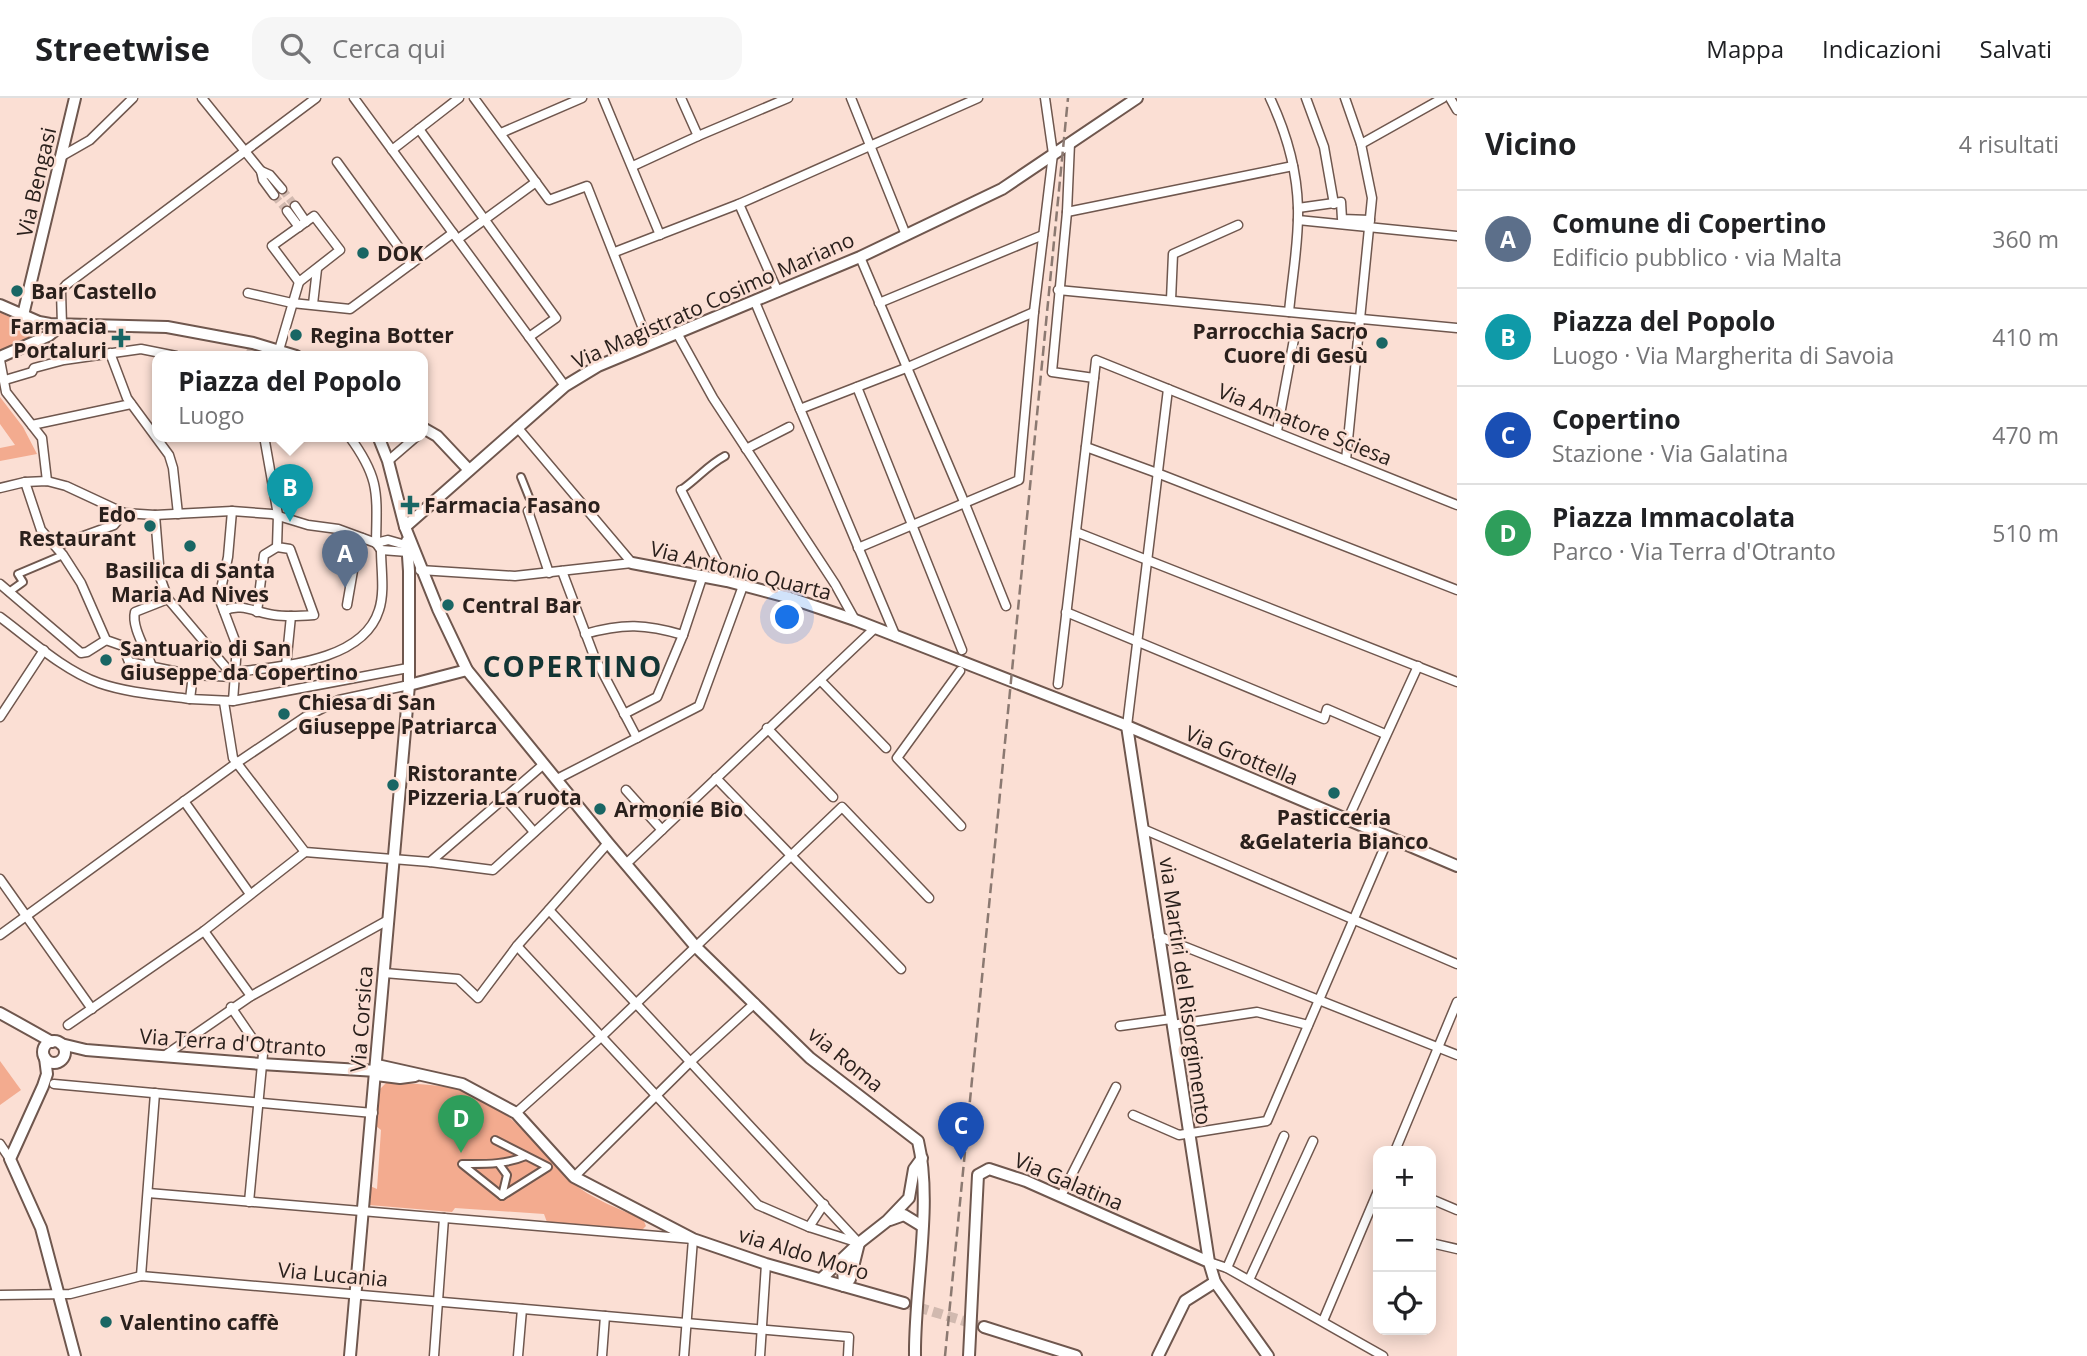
<!DOCTYPE html>
<html lang="it">
<head>
<meta charset="utf-8">
<style>
  body { margin:0; font-family:"Open Sans",sans-serif; background:#f6f6f6; color:#202124 }
  .controls { position:absolute; right:21px; bottom:21px; display:grid; overflow:hidden; border-radius:14px; box-shadow:0 4px 18px #0003 }
  .controls button { width:63px; height:63px; display:grid; place-items:center; padding:0; border:0; border-bottom:2px solid #e0e0e0; background:#fff; color:#202124; font:35px sans-serif }
  .you { position:absolute; left:788px; top:520px; width:24px; height:24px; margin:-18px; border:5px solid #fff; border-radius:50%; background:#1a73e8; box-shadow:0 0 0 10px #1a73e833 }
  .badge { display:grid; place-items:center; width:46px; height:46px; border-radius:50%; background:#111827; color:#fff; font-size:23px; font-weight:700 }
  .pin { position:absolute; translate:-50% -58px; filter:drop-shadow(0 2px 4px #0008) }
  .pin::after { content:''; position:absolute; top:37px; width:24px; height:21px; background:inherit; clip-path:polygon(0 0,100% 0,50% 100%) }
  .popup { position:absolute; left:152px; top:253px; width:276px; height:91px; box-sizing:border-box; display:grid; place-content:center; border-radius:14px; background:#fff; filter:drop-shadow(0 2px 5px #0005); font-size:23px; white-space:nowrap; color:#757577 }
  .popup b { font-size:26px; color:#202124 }
  .popup::after { content:''; position:absolute; left:50%; top:100%; margin-left:-14px; border:14px solid transparent; border-top-color:#fff }
  .list { margin:0; padding:0; list-style:none }
  h2 { display:flex; justify-content:space-between; align-items:center; height:91px; margin:0; padding:0 28px; font-size:30px }
  h2 small { font-size:23px; font-weight:400; color:#757577 }
  .list li { display:grid; grid-template-columns:46px 1fr auto; gap:21px; align-items:center; box-sizing:border-box; height:98px; padding:0 28px; border-top:2px solid #e0e0e0 }
  .list b { display:block; font-size:26px; white-space:nowrap }
  .list p { margin:0; font-size:23px; white-space:nowrap; color:#757577 }
  .list em { font-size:23px; font-style:normal; color:#757577 }
  .icon { flex:none; width:38px; height:38px; fill:none; stroke:currentColor; stroke-width:2; stroke-linecap:round; stroke-linejoin:round }
  .map { position:relative; flex:none; width:1457px; height:1258px; overflow:hidden }
  header { display:flex; align-items:center; gap:42px; box-sizing:border-box; height:98px; padding:0 35px; background:#fff; border-bottom:2px solid #e0e0e0 }
  header strong { font-size:33px }
  nav { display:flex; gap:38px; margin-inline-start:auto; font-size:24px }
  .search { width:490px; height:63px; background:#f6f6f6; display:flex; align-items:center; gap:18px; box-sizing:border-box; padding:0 24px; border-radius:21px; color:#757577; font-size:26px }
  main { display:flex }
  aside { flex:1; background:#fff }
  .map>svg:first-child { display:block }
  .green { fill:#f3ab8f }
  .lines { fill:none; stroke-linecap:round; stroke-linejoin:round }
  .minor-tunnel { stroke:#d1b9af; stroke-width:8; stroke-dasharray:8 4; stroke-linecap:butt }
  .tertiary-tunnel { stroke:#d1b9af; stroke-width:10; stroke-dasharray:10 5; stroke-linecap:butt }
  .pedestrian-casing { stroke:#6f574e; stroke-width:10 }
  .minor-casing { stroke:#6f574e; stroke-width:11 }
  .tertiary-casing { stroke:#6f574e; stroke-width:14 }
  .pedestrian { stroke:#fff; stroke-width:6 }
  .minor { stroke:#fff; stroke-width:8 }
  .tertiary { stroke:#fff; stroke-width:10 }
  .rail { stroke:#8b7971; stroke-width:2.5; stroke-dasharray:10 5; stroke-linecap:butt }
  .poi-dot { fill:#196664; stroke:#fbdfd4; stroke-width:2.5 }
  .labels { text-anchor:middle; dominant-baseline:central; stroke-width:5; stroke-linejoin:round; paint-order:stroke }
  .street-label { font-size:21px; fill:#2a201c; stroke:#fbdfd4 }
  .poi-label { font-size:21px; font-weight:bold; fill:#2a201c; stroke:#fbdfd4; text-anchor:start }
  .district-label { font-size:28px; font-weight:bold; letter-spacing:2px; fill:#123534; stroke:#fbdfd4 }
</style>
</head>
<body>
<header>
<strong>Streetwise</strong>
<div class="search"><svg class="icon" aria-label="search" viewBox="0 0 24 24"><circle cx="10" cy="10" r="6"/><path d="M15 15l6 6"/></svg>Cerca qui</div>
<nav><a>Mappa</a><a>Indicazioni</a><a>Salvati</a></nav>
</header>
<main>
<div class="map">
<svg width="1457" height="1258" viewBox="0 0 1457 1258">
  <rect width="100%" height="100%" fill="#fbdfd4"/>
  <g class="green">
    <path d="M 0,214 L 34,232 L 32,239 L 0,253 Z"/>
    <path d="M 0,299 L 23,329 L 37,356 L 0,363 L 0,350 L 15,347 L 0,326 Z"/>
    <path d="M 0,963 L 21,992 L 0,1007 Z"/>
    <path d="M 387,984 C 413,986 442,986 467,994 C 512,1009 539,1054 572,1084 C 589,1100 622,1112 643,1121 L 646,1128 L 642,1132 L 548,1127 L 544,1116 L 455,1110 L 452,1114 L 369,1107 L 370,1088 L 377,1091 L 381,1032 L 376,1028 L 379,992 Z"/>
  </g>
  <g class="lines">
    <g class="minor-tunnel">
      <path d="M 282,91 L 295,108"/>
      <path d="M 274,97 L 287,113"/>
      <path d="M 249,258 L 253,245"/>
    </g>
    <path class="tertiary-tunnel" d="M 904,1205 L 984,1229"/>
    <defs>
      <g id="pedestrian">
        <path d="M 521,379 L 529,399"/>
        <path d="M 681,392 C 697,381 708,367 725,358"/>
        <path d="M 9,494 L 23,484 L 18,476 L 63,457"/>
        <path d="M 495,1042 L 548,1069 L 502,1098 L 462,1066 C 484,1066 505,1067 526,1058"/>
        <path d="M 499,1066 L 507,1077 L 502,1098"/>
      </g>
      <g id="minor">
        <path d="M 202,0 L 261,73 L 263,82 L 274,97"/>
        <path d="M 354,0 L 565,288"/>
        <path d="M 474,0 L 549,102 L 587,88 L 649,246"/>
        <path d="M 603,0 L 660,137"/>
        <path d="M 681,0 L 698,38"/>
        <path d="M 851,0 L 906,137"/>
        <path d="M 1270,0 C 1286,34 1297,73 1298,110 C 1299,144 1292,180 1289,214"/>
        <path d="M 1306,0 L 1324,49 L 1334,106"/>
        <path d="M 1345,0 L 1361,46 L 1372,100 L 1346,362"/>
        <path d="M 1450,0 L 1457,12"/>
        <path d="M 419,31 L 556,220 L 529,239"/>
        <path d="M 501,35 L 582,0"/>
        <path d="M 1070,45 L 1067,114 L 1052,274 L 1094,280 L 1096,262 L 1457,407"/>
        <path d="M 1361,46 L 1443,0"/>
        <path d="M 392,52 L 459,0"/>
        <path d="M 62,58 L 90,42 L 133,0"/>
        <path d="M 337,64 L 411,166"/>
        <path d="M 633,68 L 698,38 L 788,0"/>
        <path d="M 261,73 L 270,77 L 282,91"/>
        <path d="M 739,106 L 778,194"/>
        <path d="M 295,108 L 306,124"/>
        <path d="M 1298,110 L 1341,104 L 1342,121 L 1370,122"/>
        <path d="M 287,113 L 299,129"/>
        <path d="M 1067,114 L 1293,68"/>
        <path d="M 314,118 L 340,152 L 299,184 L 272,148 Z"/>
        <path d="M 1298,122 L 1457,138"/>
        <path d="M 458,141 L 536,84"/>
        <path d="M 615,154 L 739,106 L 978,0"/>
        <path d="M 860,159 L 965,406 L 1006,508"/>
        <path d="M 1058,192 L 1457,230"/>
        <path d="M 248,195 L 292,205 L 350,211 L 453,135"/>
        <path d="M 1171,202 L 1173,156 L 1238,127"/>
        <path d="M 755,204 L 896,539"/>
        <path d="M 879,205 L 1043,137"/>
        <path d="M 313,206 L 317,171"/>
        <path d="M 62,227 L 61,193 L 66,187 L 316,0"/>
        <path d="M 677,235 L 713,300 L 835,486 L 855,522"/>
        <path d="M 279,252 L 299,184"/>
        <path d="M 110,255 L 127,300 L 169,357 L 173,370 L 178,416"/>
        <path d="M 0,262 L 6,294 L 42,340 L 47,383"/>
        <path d="M 5,282 L 32,274 L 34,270 L 64,262 L 141,251 L 176,258"/>
        <path d="M 857,289 L 962,552"/>
        <path d="M 800,311 L 906,270 L 1034,214"/>
        <path d="M 32,327 L 131,306"/>
        <path d="M 517,329 L 632,465"/>
        <path d="M 1277,333 L 1294,241"/>
        <path d="M 349,338 C 380,380 377,395 376,445"/>
        <path d="M 1086,349 L 1157,375 L 1457,492"/>
        <path d="M 746,351 L 789,329"/>
        <path d="M 388,363 L 417,338"/>
        <path d="M 25,384 L 41,432 L 63,457 L 81,485 L 106,542 L 123,548 L 129,564 L 193,577"/>
        <path d="M 0,390 L 25,384 L 47,383 L 66,388 L 124,415 L 155,417 L 232,413 L 272,416 L 308,427 L 338,431 L 376,445 L 381,452 L 408,454"/>
        <path d="M 681,392 L 727,483"/>
        <path d="M 232,413 L 228,459 L 219,500 L 237,548 L 233,603 L 190,601 L 193,577 L 234,579"/>
        <path d="M 528,413 L 549,475"/>
        <path d="M 155,417 L 160,479 L 168,501 L 234,579"/>
        <path d="M 1076,434 L 1457,584"/>
        <path d="M 376,445 L 388,442 L 409,448"/>
        <path d="M 56,448 L 114,427 L 124,415"/>
        <path d="M 858,450 L 1019,382 L 1034,214 L 1053,56 L 1045,0"/>
        <path d="M 420,472 L 515,478 L 632,465"/>
        <path d="M 562,473 L 594,558 L 637,640"/>
        <path d="M 0,486 L 81,555 L 87,554 L 106,542"/>
        <path d="M 347,507 L 355,461 L 362,440"/>
        <path d="M 224,513 C 240,504 257,515 274,517 C 287,519 301,518 314,517 L 290,451 L 277,449 L 278,417 L 264,338"/>
        <path d="M 257,514 L 264,457 L 277,449"/>
        <path d="M 1066,514 L 1324,621 L 1327,611 L 1385,636"/>
        <path d="M 0,519 C 31,542 63,572 99,585 C 128,595 160,597 190,601"/>
        <path d="M 585,536 C 623,525 646,526 683,537"/>
        <path d="M 286,568 L 291,518"/>
        <path d="M 152,569 C 147,553 131,529 135,514 L 168,501"/>
        <path d="M 960,573 L 897,660 L 961,728"/>
        <path d="M 236,574 C 281,568 363,564 379,512 C 385,494 381,471 381,452"/>
        <path d="M 821,583 L 886,650"/>
        <path d="M 1058,586 L 1094,280"/>
        <path d="M 233,603 L 408,570"/>
        <path d="M 224,604 L 233,660 L 305,754 L 430,764 L 493,772 L 572,700"/>
        <path d="M 624,616 L 657,599 L 683,537 L 703,477"/>
        <path d="M 0,619 L 44,552"/>
        <path d="M 1127,628 L 1168,291"/>
        <path d="M 767,630 L 833,699"/>
        <path d="M 716,680 L 901,871"/>
        <path d="M 557,681 L 699,608 L 743,488"/>
        <path d="M 626,692 L 662,732"/>
        <path d="M 504,699 L 534,734"/>
        <path d="M 184,703 L 250,796"/>
        <path d="M 1347,723 L 1418,568"/>
        <path d="M 1143,731 L 1457,866"/>
        <path d="M 430,764 L 544,666"/>
        <path d="M 626,766 L 875,530"/>
        <path d="M 0,781 L 92,911"/>
        <path d="M 549,812 L 857,1143"/>
        <path d="M 204,833 L 251,898"/>
        <path d="M 0,837 L 238,664 L 305,619 L 339,602 L 409,587"/>
        <path d="M 1158,838 L 1457,957"/>
        <path d="M 517,848 L 758,1107 L 809,1129 L 859,1145"/>
        <path d="M 384,875 L 458,881 L 478,900 L 517,848 L 608,745"/>
        <path d="M 231,909 L 263,956 L 249,1104"/>
        <path d="M 68,927 L 204,833 L 305,754"/>
        <path d="M 1172,927 L 1257,914 L 1308,927"/>
        <path d="M 1120,928 L 1171,921"/>
        <path d="M 164,958 L 251,898 L 388,822"/>
        <path d="M 54,986 L 373,1015"/>
        <path d="M 516,1015 L 601,939 L 842,709 L 929,800"/>
        <path d="M 1133,1017 L 1179,1037 L 1267,1023 L 1389,739"/>
        <path d="M 0,1046 L 10,1061"/>
        <path d="M 1395,1053 L 1457,904"/>
        <path d="M 574,1079 L 689,965 L 755,905"/>
        <path d="M 148,1095 L 693,1141 L 684,1258"/>
        <path d="M 1061,1098 L 1116,989"/>
        <path d="M 1431,1101 L 1457,1112"/>
        <path d="M 809,1129 L 824,1106"/>
        <path d="M 1431,1145 L 1457,1151"/>
        <path d="M 1209,1164 L 1227,1170 L 1383,1258"/>
        <path d="M 1227,1170 L 1284,1038"/>
        <path d="M 141,1178 L 155,995"/>
        <path d="M 1249,1182 L 1313,1043"/>
        <path d="M 0,1197 L 70,1196 L 141,1178 L 849,1239 L 848,1258"/>
        <path d="M 1323,1223 L 1378,1093"/>
        <path d="M 434,1258 L 444,1120"/>
        <path d="M 518,1258 L 522,1211"/>
        <path d="M 602,1258 L 605,1218"/>
        <path d="M 760,1258 L 766,1166"/>
      </g>
      <g id="tertiary">
        <path d="M 0,207 L 39,224 L 50,226 L 167,229 L 253,245 L 296,258"/>
        <path d="M 23,217 L 75,0"/>
        <path d="M 0,259 L 48,238 L 62,227"/>
        <path d="M 423,330 L 437,338 L 469,372"/>
        <path d="M 378,338 L 388,363 L 405,429 L 438,511 L 467,572 L 608,745 L 696,849 L 810,960 L 918,1043 C 933,1106 914,1192 915,1258"/>
        <path d="M 405,429 L 565,288 L 598,268 L 860,159 L 1002,91 L 1137,0"/>
        <path d="M 632,465 L 727,483 L 787,499 L 855,522 L 1127,628 L 1457,768"/>
        <path d="M 409,587 L 467,572"/>
        <path d="M 1127,628 L 1209,1164"/>
        <path d="M 0,915 L 52,944"/>
        <circle cx="54" cy="954" r="11"/>
        <path d="M 61,946 L 86,952 L 261,966 L 377,973"/>
        <path d="M 45,960 L 47,976 L 43,988 L 10,1061 L 41,1130 L 75,1258"/>
        <path d="M 377,967 L 462,986 L 516,1015 L 574,1079 L 693,1141 L 766,1166 L 904,1205"/>
        <path d="M 376,977 L 400,980 L 415,978"/>
        <path d="M 890,1122 L 904,1117 L 922,1128"/>
        <path d="M 821,1181 L 859,1145 L 887,1123 L 909,1100 L 914,1071 L 922,1060"/>
        <path d="M 844,1188 L 850,1181 L 859,1145"/>
        <path d="M 844,1188 L 843,1169 L 847,1157"/>
        <path d="M 984,1229 L 1076,1258"/>
        <path d="M 350,1258 L 409,587 L 409,473 L 407,443"/>
        <path d="M 969,1258 L 978,1077 L 989,1071 L 1026,1083 L 1209,1164 L 1215,1184 L 1268,1258"/>
        <path d="M 1158,1258 L 1185,1203 L 1215,1184"/>
      </g>
    </defs>
    <use href="#pedestrian" class="pedestrian-casing"/>
    <use href="#minor" class="minor-casing"/>
    <use href="#tertiary" class="tertiary-casing"/>
    <use href="#pedestrian" class="pedestrian"/>
    <use href="#minor" class="minor"/>
    <use href="#tertiary" class="tertiary"/>
    <path class="rail" d="M 945,1258 L 1068,0"/>
  </g>
  <g class="poi-dot">
    <circle cx="363" cy="155" r="7"/>
    <circle cx="17" cy="193" r="7"/>
    <circle cx="296" cy="237" r="7"/>
    <path d="M117.5 229.5h7v7h7v7h-7v7h-7v-7h-7v-7h7z"/>
    <circle cx="1382" cy="245" r="7"/>
    <path d="M406.5 396.5h7v7h7v7h-7v7h-7v-7h-7v-7h7z"/>
    <circle cx="150" cy="428" r="7"/>
    <circle cx="190" cy="448" r="7"/>
    <circle cx="448" cy="507" r="7"/>
    <circle cx="106" cy="562" r="7"/>
    <circle cx="284" cy="616" r="7"/>
    <circle cx="393" cy="687" r="7"/>
    <circle cx="1334" cy="695" r="7"/>
    <circle cx="600" cy="711" r="7"/>
    <circle cx="106" cy="1224" r="7"/>
  </g>
  <g class="labels">
    <g class="street-label">
      <text transform="translate(36 84) rotate(-77)">Via Bengasi</text>
      <text transform="translate(713 202) rotate(-24)">Via Magistrato Cosimo Mariano</text>
      <text transform="translate(1305 326) rotate(22)">Via Amatore Sciesa</text>
      <text transform="translate(741 472) rotate(14)">Via Antonio Quarta</text>
      <text transform="translate(1242 657) rotate(23)">Via Grottella</text>
      <text transform="translate(1186 893) rotate(82)">via Martiri del Risorgimento</text>
      <text transform="translate(361 921) rotate(-86)">Via Corsica</text>
      <text transform="translate(233 944) rotate(4)">Via Terra d'Otranto</text>
      <text transform="translate(846 961) rotate(39)">via Roma</text>
      <text transform="translate(1069 1083) rotate(23)">Via Galatina</text>
      <text transform="translate(804 1155) rotate(17)">via Aldo Moro</text>
      <text transform="translate(333 1176) rotate(5)">Via Lucania</text>
    </g>
    <g class="poi-label">
      <text x="377" y="155">DOK</text>
      <text x="31" y="193">Bar Castello</text>
      <text x="107" y="228" text-anchor="end">Farmacia<tspan x="107" dy="24">Portaluri</tspan></text>
      <text x="1368" y="233" text-anchor="end">Parrocchia Sacro<tspan x="1368" dy="24">Cuore di Gesù</tspan></text>
      <text x="310" y="237">Regina Botter</text>
      <text x="424" y="407">Farmacia Fasano</text>
      <text x="136" y="416" text-anchor="end">Edo<tspan x="136" dy="24">Restaurant</tspan></text>
      <text x="190" y="472" text-anchor="middle">Basilica di Santa<tspan x="190" dy="24">Maria Ad Nives</tspan></text>
      <text x="462" y="507">Central Bar</text>
      <text x="120" y="550">Santuario di San<tspan x="120" dy="24">Giuseppe da Copertino</tspan></text>
      <text x="298" y="604">Chiesa di San<tspan x="298" dy="24">Giuseppe Patriarca</tspan></text>
      <text x="407" y="675">Ristorante<tspan x="407" dy="24">Pizzeria La ruota</tspan></text>
      <text x="614" y="711">Armonie Bio</text>
      <text x="1334" y="719" text-anchor="middle">Pasticceria<tspan x="1334" dy="24">&amp;Gelateria Bianco</tspan></text>
      <text x="120" y="1224">Valentino caffè</text>
    </g>
    <g class="district-label">
      <text x="573" y="568">COPERTINO</text>
    </g>
  </g>
</svg>
<div class="controls">
<button>+</button>
<button>−</button>
<button><svg class="icon" aria-label="locate" viewBox="0 0 24 24"><circle cx="12" cy="12" r="6"/><path d="M12 2v4M12 18v4M2 12h4M18 12h4"/></svg></button>
</div>
<div class="you"></div>
<div class="pin badge" style="left:345px;top:490px;background:#5c6f8a">A</div>
<div class="pin badge" style="left:290px;top:424px;background:#0f9aa8">B</div>
<div class="popup"><b>Piazza del Popolo</b>Luogo</div>
<div class="pin badge" style="left:961px;top:1062px;background:#1a4fb4">C</div>
<div class="pin badge" style="left:461px;top:1055px;background:#2e9e5b">D</div>
</div>
<aside>
<h2>Vicino<small>4 risultati</small></h2>
<ul class="list">
<li><span class="badge" style="background:#5c6f8a">A</span><div><b>Comune di Copertino</b><p>Edificio pubblico · via Malta</p></div><em>360 m</em></li>
<li><span class="badge" style="background:#0f9aa8">B</span><div><b>Piazza del Popolo</b><p>Luogo · Via Margherita di Savoia</p></div><em>410 m</em></li>
<li><span class="badge" style="background:#1a4fb4">C</span><div><b>Copertino</b><p>Stazione · Via Galatina</p></div><em>470 m</em></li>
<li><span class="badge" style="background:#2e9e5b">D</span><div><b>Piazza Immacolata</b><p>Parco · Via Terra d'Otranto</p></div><em>510 m</em></li>
</ul>
</aside>
</main>
</body>
</html>
